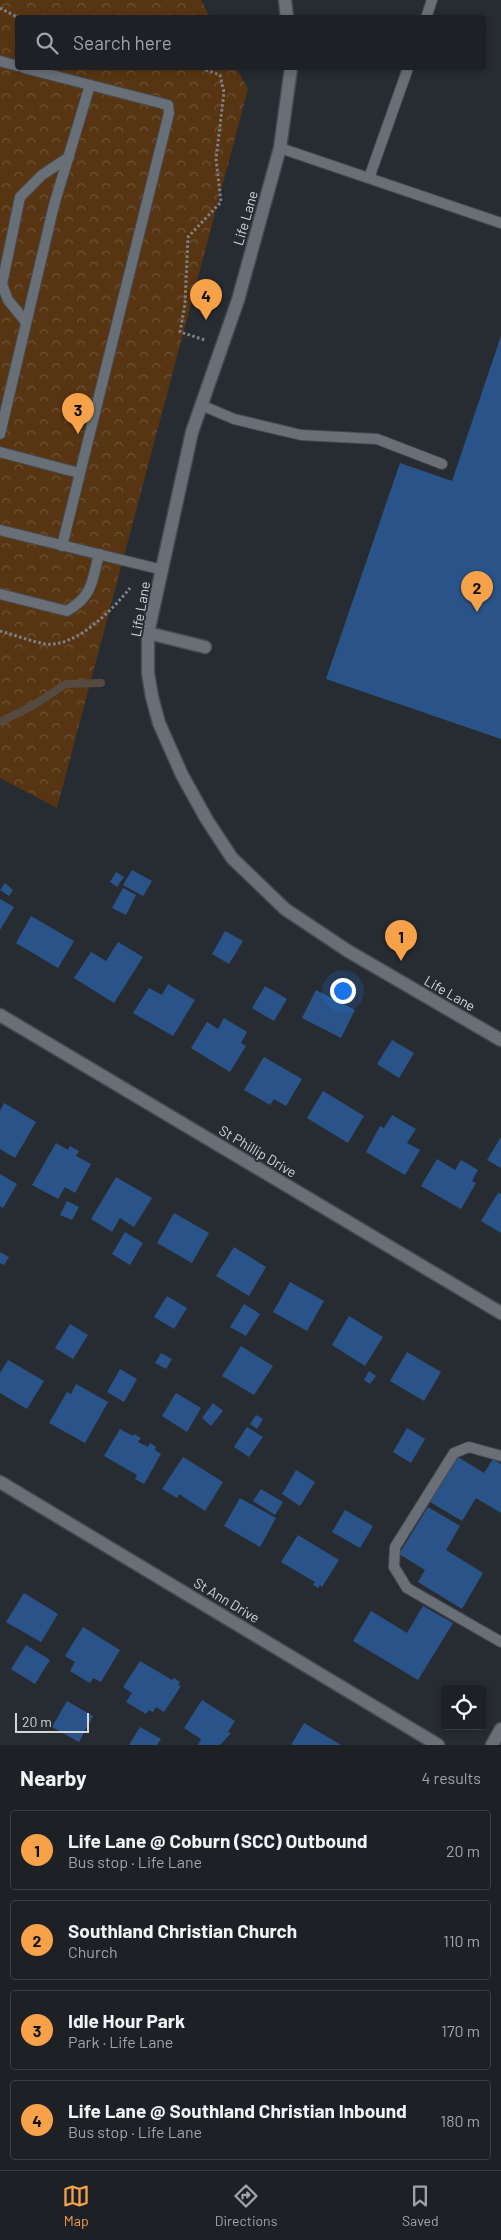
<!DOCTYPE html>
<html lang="en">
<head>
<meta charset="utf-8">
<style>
  body { margin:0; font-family:Barlow,sans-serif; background:#25292e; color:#f1f3f6 }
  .controls { position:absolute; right:15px; bottom:15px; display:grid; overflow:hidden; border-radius:5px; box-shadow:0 2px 8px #0003 }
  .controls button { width:45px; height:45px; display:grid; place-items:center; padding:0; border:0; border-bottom:1px solid #3b3e43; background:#1d2126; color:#f1f3f6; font:25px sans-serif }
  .scale { position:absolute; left:15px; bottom:12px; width:74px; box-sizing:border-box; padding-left:5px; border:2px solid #d2d5d9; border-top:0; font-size:14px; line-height:18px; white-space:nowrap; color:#d2d5d9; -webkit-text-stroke:4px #272c32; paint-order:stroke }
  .you { position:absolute; left:342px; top:990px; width:18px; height:18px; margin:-12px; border:4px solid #fff; border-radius:50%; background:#1a73e8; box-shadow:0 0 0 8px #1a73e833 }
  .badge { display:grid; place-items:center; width:32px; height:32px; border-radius:50%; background:#f7a149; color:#111; font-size:16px; font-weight:700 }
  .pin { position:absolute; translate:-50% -41px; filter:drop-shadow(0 1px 2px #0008) }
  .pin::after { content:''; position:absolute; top:26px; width:18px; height:15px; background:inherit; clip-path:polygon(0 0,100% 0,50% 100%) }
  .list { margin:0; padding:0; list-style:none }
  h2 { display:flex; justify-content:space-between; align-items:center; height:65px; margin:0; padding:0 20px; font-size:21px }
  h2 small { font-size:16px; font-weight:400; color:#a0a3a7 }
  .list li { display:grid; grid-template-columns:32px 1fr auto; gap:15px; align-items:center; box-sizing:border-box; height:80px; margin:0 10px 10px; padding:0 10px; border:1px solid #3b3e43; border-radius:5px }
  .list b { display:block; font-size:19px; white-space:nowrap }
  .list p { margin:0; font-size:16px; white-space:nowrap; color:#a0a3a7 }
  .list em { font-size:16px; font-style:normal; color:#a0a3a7 }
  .icon { flex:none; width:28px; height:28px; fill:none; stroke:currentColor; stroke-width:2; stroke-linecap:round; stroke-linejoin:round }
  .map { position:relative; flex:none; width:501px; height:1745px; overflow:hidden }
  .search { position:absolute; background:#1d2126; box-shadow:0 2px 8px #0003; left:15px; right:15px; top:15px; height:55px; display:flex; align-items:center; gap:12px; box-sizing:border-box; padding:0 18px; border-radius:5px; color:#a0a3a7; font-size:19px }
  .sheet { height:425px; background:#1d2126 }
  nav { display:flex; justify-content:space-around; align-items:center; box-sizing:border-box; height:70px; border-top:1px solid #3b3e43; background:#1d2126; font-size:14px; color:#a0a3a7 }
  nav a { display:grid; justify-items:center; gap:2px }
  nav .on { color:#f7a149 }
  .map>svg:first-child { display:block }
  .forest { fill:url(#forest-crowns) }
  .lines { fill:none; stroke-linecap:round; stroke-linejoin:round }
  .stream { stroke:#554a42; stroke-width:8 }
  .building { fill:#2a5489 }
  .service-casing { stroke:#464a4f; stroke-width:12 }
  .minor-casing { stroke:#464a4f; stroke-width:15 }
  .tertiary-casing { stroke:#464a4f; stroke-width:15 }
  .path { stroke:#7e8287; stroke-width:3; stroke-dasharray:2.5 2.5; stroke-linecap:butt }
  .service { stroke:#696f77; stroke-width:10 }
  .minor { stroke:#696f77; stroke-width:12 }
  .tertiary { stroke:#696f77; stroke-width:12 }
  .labels { text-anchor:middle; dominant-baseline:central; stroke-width:4; stroke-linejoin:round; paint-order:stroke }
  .street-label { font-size:14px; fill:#d2d5d9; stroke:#272c32 }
</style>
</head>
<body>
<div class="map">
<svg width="501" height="1745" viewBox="0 0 501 1745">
  <defs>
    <pattern id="forest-crowns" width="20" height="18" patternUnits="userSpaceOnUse" patternTransform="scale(1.25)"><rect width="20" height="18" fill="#573512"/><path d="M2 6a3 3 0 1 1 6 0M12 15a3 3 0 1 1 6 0" fill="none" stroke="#6e5134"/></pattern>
  </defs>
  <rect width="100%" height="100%" fill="#272c32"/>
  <path class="forest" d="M 0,0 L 201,0 L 210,17 L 18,18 L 18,68 L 236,68 L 248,89 L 57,808 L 0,778 Z"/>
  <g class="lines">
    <path class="stream" d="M 0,722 L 32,706 L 66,684 L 101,683"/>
  </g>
  <g class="building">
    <path d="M 501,336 L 501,739 L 326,679 L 400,463 L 452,481 Z"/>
    <path d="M 132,870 L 152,881 L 143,896 L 123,885 Z"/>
    <path d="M 116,872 L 124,877 L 117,887 L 110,882 Z"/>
    <path d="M 5,883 L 13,890 L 9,896 L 0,890 Z"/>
    <path d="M 123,888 L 136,895 L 126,915 L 112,908 Z"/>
    <path d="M 0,899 L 14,907 L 0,930 Z"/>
    <path d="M 31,916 L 74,941 L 58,968 L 16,943 Z"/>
    <path d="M 225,931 L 243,941 L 229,964 L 212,954 Z"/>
    <path d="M 118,942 L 143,957 L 114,1003 L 74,978 L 91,952 L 106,961 Z"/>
    <path d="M 168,984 L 195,1000 L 173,1036 L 133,1013 L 149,988 L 162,995 Z"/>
    <path d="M 265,986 L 287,999 L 274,1021 L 252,1008 Z"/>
    <path d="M 316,990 L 355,1010 L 341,1038 L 302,1018 Z"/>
    <path d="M 224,1018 L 247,1032 L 241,1043 L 246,1046 L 230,1072 L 191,1048 L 207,1022 L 218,1029 Z"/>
    <path d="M 392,1040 L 414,1053 L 399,1078 L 377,1064 Z"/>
    <path d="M 264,1057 L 302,1079 L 286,1106 L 274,1099 L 270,1105 L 244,1090 Z"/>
    <path d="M 323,1091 L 364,1116 L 348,1143 L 307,1118 Z"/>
    <path d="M 4,1103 L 36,1122 L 15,1158 L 0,1149 L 0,1111 Z"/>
    <path d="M 392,1115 L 416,1129 L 407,1143 L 420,1150 L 405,1175 L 366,1152 L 380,1126 L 384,1128 Z"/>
    <path d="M 501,1137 L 501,1168 L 487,1160 Z"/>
    <path d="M 56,1143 L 68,1150 L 70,1146 L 79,1151 L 76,1156 L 91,1164 L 75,1193 L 65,1187 L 58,1199 L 32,1185 Z"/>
    <path d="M 437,1159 L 455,1170 L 461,1160 L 478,1170 L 472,1181 L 476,1183 L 461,1209 L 421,1186 Z"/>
    <path d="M 0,1174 L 17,1184 L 3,1208 L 0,1206 Z"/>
    <path d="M 116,1177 L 152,1198 L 134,1227 L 120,1218 L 112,1232 L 91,1219 Z"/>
    <path d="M 498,1193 L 501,1194 L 501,1233 L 481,1221 Z"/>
    <path d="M 67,1201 L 79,1207 L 72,1220 L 60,1215 Z"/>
    <path d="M 174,1213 L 209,1233 L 192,1263 L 157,1243 Z"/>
    <path d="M 125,1232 L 143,1243 L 130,1265 L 112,1254 Z"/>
    <path d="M 234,1247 L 266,1267 L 249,1296 L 216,1276 Z"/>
    <path d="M 0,1252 L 9,1257 L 4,1265 L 0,1263 Z"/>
    <path d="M 290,1282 L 324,1301 L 307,1331 L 273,1312 Z"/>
    <path d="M 167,1296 L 187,1308 L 174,1329 L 154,1317 Z"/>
    <path d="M 244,1304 L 260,1314 L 246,1336 L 230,1327 Z"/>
    <path d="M 349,1316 L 383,1337 L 365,1366 L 332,1345 Z"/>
    <path d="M 70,1324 L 88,1335 L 73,1359 L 55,1348 Z"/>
    <path d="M 241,1346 L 273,1366 L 254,1395 L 222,1376 Z"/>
    <path d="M 407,1352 L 441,1372 L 424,1401 L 390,1381 Z"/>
    <path d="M 161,1353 L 172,1359 L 166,1369 L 155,1363 Z"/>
    <path d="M 8,1360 L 44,1381 L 27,1409 L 0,1393 L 0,1373 Z"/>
    <path d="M 120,1369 L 137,1379 L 124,1402 L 107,1392 Z"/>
    <path d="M 369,1371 L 376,1376 L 370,1384 L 364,1380 Z"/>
    <path d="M 76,1384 L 108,1402 L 85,1443 L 49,1423 L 67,1392 L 71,1394 Z"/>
    <path d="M 176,1393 L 201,1408 L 187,1432 L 162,1416 Z"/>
    <path d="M 213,1403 L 223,1411 L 211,1426 L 202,1418 Z"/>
    <path d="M 256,1415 L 263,1419 L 257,1429 L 250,1424 Z"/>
    <path d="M 247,1427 L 263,1437 L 249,1457 L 234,1447 Z"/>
    <path d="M 407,1428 L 425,1439 L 411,1463 L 393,1452 Z"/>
    <path d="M 120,1429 L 133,1436 L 134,1434 L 141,1438 L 138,1442 L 148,1447 L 150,1443 L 156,1447 L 155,1450 L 161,1454 L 144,1484 L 135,1479 L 137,1475 L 104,1456 Z"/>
    <path d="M 183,1457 L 223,1482 L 205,1511 L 179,1494 L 177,1498 L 162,1489 Z"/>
    <path d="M 458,1457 L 484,1473 L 493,1459 L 501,1464 L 501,1513 L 476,1498 L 462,1521 L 430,1502 Z"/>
    <path d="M 296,1470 L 315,1482 L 300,1506 L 282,1494 Z"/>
    <path d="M 261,1489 L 283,1502 L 275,1515 L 253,1501 Z"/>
    <path d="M 240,1498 L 276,1518 L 260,1547 L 224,1526 Z"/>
    <path d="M 428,1507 L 460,1526 L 446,1550 L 483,1573 L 462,1609 L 418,1582 L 425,1570 L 399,1554 Z"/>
    <path d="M 345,1510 L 373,1526 L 360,1548 L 332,1532 Z"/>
    <path d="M 298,1535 L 339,1560 L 322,1587 L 320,1585 L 318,1588 L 313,1585 L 315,1582 L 281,1562 Z"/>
    <path d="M 24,1593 L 58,1614 L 41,1642 L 6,1622 Z"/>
    <path d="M 423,1606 L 453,1623 L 418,1680 L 353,1641 L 371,1611 L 407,1633 Z"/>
    <path d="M 83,1627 L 120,1650 L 101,1682 L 93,1678 L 90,1683 L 70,1671 L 75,1662 L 65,1656 Z"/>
    <path d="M 26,1645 L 50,1660 L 35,1684 L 11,1669 Z"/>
    <path d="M 140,1661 L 172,1680 L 174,1678 L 180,1682 L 178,1685 L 181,1686 L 164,1712 L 156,1707 L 153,1712 L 149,1710 L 146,1714 L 126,1702 L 132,1693 L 123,1687 Z"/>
    <path d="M 202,1700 L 235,1721 L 228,1732 L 231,1733 L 220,1745 L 198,1745 L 201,1739 L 184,1728 Z"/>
    <path d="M 67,1701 L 93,1716 L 79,1742 L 52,1727 Z"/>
    <path d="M 304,1723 L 341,1745 L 291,1745 Z"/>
    <path d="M 140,1727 L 161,1739 L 157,1745 L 129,1745 Z"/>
  </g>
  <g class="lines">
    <defs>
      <g id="service">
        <path d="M 426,18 L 432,0"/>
        <path d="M 0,61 L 18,66"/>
        <path d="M 24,68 L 168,105 L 169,113 L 62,546"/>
        <path d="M 280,148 L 501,223"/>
        <path d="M 369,178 L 408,68"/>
        <path d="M 26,322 L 8,300 L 2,284 L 20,197 L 42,175 L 69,157"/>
        <path d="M 201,405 L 234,419 L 301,435 L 377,439 L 442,464"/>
        <path d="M 0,434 L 54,205 L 90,85"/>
        <path d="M 0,452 L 79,473"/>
        <path d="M 0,530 L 163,570"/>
        <path d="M 0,594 L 67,611 C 93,596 92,581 99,554"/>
        <path d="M 501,1456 L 469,1447 L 454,1453 L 395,1547 L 394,1567 L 407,1588 L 501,1642"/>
      </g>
      <g id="minor">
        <path d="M 148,633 L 205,647"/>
        <path d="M 0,1015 L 501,1313"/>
        <path d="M 0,1482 L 438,1745"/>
        <path d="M 492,1745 L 501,1729"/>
      </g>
      <g id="tertiary">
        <path d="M 285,0 L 287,18"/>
        <path d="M 291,68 L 280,148 L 238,300 L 192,432 L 148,633 L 148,673 L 152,697 L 159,723 L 182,775 L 207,820 L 232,858 L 285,909 L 348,951 L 501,1040"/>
      </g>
    </defs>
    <use href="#service" class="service-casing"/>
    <use href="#minor" class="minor-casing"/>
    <use href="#tertiary" class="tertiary-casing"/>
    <g class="path">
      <path d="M 0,8 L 19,18"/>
      <path d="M 201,68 L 220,75 L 224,92 L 216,159 L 221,202 L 188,237 L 185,304 L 180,332 L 205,340"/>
      <path d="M 0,631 C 15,635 30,641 45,644 C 76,648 113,609 130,588"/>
    </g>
    <use href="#service" class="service"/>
    <use href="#minor" class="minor"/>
    <use href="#tertiary" class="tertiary"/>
  </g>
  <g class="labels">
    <g class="street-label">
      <text transform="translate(245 218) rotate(-74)">Life Lane</text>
      <text transform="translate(140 609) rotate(-80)">Life Lane</text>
      <text transform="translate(450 993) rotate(30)">Life Lane</text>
      <text transform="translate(258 1151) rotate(31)">St Phillip Drive</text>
      <text transform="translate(227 1600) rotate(31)">St Ann Drive</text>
    </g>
  </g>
</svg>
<div class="controls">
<button><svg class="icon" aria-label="locate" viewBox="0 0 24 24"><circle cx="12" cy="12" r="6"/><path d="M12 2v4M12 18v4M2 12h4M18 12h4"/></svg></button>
</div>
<div class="scale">20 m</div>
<div class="you"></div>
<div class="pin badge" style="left:401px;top:961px">1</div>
<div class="pin badge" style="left:477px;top:612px">2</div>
<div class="pin badge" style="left:78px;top:434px">3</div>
<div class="pin badge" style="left:206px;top:320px">4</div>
<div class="search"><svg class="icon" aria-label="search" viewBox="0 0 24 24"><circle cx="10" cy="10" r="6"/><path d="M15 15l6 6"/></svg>Search here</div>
</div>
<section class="sheet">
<h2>Nearby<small>4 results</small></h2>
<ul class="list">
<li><span class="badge">1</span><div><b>Life Lane @ Coburn (SCC) Outbound</b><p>Bus stop · Life Lane</p></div><em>20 m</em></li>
<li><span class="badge">2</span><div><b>Southland Christian Church</b><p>Church</p></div><em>110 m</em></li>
<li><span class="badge">3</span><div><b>Idle Hour Park</b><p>Park · Life Lane</p></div><em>170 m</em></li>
<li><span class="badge">4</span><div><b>Life Lane @ Southland Christian Inbound</b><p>Bus stop · Life Lane</p></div><em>180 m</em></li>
</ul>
</section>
<nav>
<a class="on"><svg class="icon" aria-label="map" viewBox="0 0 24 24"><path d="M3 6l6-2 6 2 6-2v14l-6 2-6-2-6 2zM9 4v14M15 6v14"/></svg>Map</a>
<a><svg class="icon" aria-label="directions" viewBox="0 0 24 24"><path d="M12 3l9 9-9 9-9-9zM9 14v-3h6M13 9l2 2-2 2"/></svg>Directions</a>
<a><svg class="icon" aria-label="saved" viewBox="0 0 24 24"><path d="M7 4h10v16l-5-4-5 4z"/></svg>Saved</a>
</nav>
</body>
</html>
